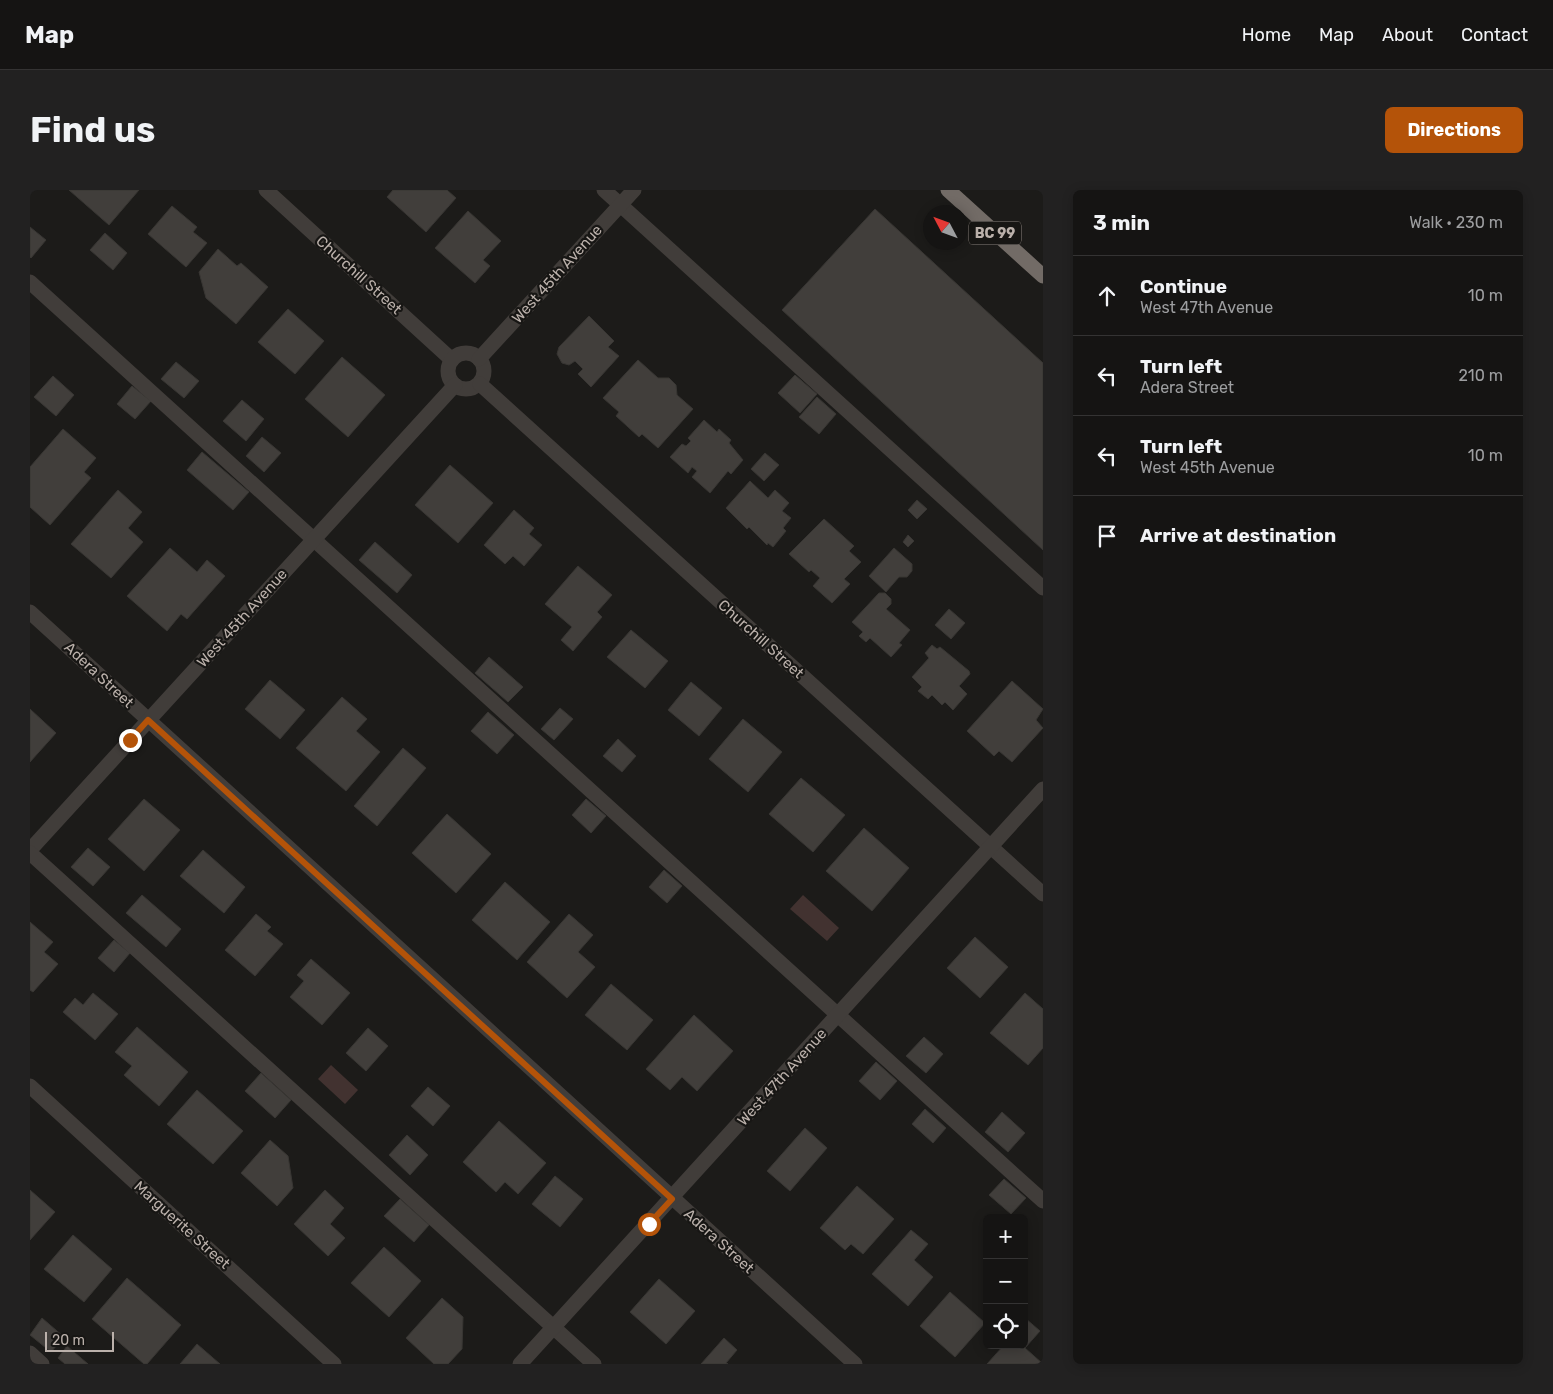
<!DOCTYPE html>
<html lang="en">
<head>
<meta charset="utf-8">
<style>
  body { margin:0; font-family:Rubik,sans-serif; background:#222121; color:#f1f3f6 }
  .controls { position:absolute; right:15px; bottom:15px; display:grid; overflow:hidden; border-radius:8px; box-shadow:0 2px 12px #0003 }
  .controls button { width:45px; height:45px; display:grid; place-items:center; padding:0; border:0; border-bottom:1px solid #343333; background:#151413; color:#f1f3f6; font:25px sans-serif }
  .compass { position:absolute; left:893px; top:15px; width:45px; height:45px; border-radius:50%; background:#151413; box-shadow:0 2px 12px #0003; rotate:311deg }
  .scale { position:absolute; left:15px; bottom:12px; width:69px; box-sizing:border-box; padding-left:5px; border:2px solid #bbb1ab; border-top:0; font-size:14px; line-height:18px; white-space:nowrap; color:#bbb1ab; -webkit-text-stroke:4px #171614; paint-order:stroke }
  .stop { position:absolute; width:15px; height:15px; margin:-11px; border:4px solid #b45309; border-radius:50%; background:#fff }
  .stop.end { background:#b45309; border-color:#fff; box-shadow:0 1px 5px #0008 }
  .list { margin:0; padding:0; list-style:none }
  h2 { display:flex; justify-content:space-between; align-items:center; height:65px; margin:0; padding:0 20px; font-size:21px }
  h2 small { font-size:16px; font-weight:400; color:#9d9ea0 }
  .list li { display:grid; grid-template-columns:32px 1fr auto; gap:15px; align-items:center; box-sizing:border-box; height:80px; padding:0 20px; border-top:1px solid #343333 }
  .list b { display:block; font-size:19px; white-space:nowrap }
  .list p { margin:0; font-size:16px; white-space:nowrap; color:#9d9ea0 }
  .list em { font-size:16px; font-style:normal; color:#9d9ea0 }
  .icon { flex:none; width:28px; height:28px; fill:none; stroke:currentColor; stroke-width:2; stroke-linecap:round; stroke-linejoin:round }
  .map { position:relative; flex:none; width:1013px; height:1174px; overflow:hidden; border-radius:8px }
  header { display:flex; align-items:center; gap:30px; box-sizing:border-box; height:70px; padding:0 25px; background:#151413; border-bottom:1px solid #343333 }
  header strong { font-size:24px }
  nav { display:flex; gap:28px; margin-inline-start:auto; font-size:18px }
  .intro { display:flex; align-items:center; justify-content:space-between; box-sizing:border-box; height:120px; padding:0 30px }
  h1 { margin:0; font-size:35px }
  .button { padding:12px 22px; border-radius:8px; background:#b45309; color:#fff; font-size:18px; font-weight:700 }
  main { display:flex; gap:30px; padding:0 30px }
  aside { flex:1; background:#151413; border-radius:8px; box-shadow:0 2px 12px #0003 }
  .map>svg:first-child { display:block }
  .water { fill:#423230 }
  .building { fill:#413e3b; stroke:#383633 }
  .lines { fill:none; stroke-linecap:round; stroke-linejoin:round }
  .minor { stroke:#413d3a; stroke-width:15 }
  .highway { stroke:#726b66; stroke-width:15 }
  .route { stroke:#b45309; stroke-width:6 }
  .labels { text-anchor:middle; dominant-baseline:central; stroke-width:4.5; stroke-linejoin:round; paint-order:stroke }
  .shield { fill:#171614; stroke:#8a827e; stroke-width:1 }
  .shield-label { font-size:14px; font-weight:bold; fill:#bbb1ab }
  .street-label { font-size:15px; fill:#bbb1ab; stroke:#171614 }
</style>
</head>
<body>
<header>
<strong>Map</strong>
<nav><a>Home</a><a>Map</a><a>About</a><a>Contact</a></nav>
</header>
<div class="intro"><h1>Find us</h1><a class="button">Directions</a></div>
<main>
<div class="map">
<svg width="1013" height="1174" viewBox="0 0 1013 1174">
  <rect width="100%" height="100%" fill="#1c1b19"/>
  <g class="water">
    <path d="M 773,705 L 809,738 L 797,751 L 760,719 Z"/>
    <path d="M 301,875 L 328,900 L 315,914 L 288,889 Z"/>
  </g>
  <g class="building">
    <path d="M 39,0 L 109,0 L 79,35 Z"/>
    <path d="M 363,0 L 417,0 L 426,8 L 396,42 L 357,7 Z"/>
    <path d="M 142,16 L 167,37 L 163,42 L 177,53 L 156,77 L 118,44 Z"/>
    <path d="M 845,19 L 1013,173 L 1013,360 L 752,120 Z"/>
    <path d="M 438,21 L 471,51 L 453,70 L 460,76 L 445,93 L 405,58 Z"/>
    <path d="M 0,37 L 16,50 L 1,68 L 0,67 Z"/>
    <path d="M 75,43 L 97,63 L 83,80 L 60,60 Z"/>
    <path d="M 188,59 L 207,76 L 211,73 L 238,97 L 206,134 L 176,108 L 169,82 Z"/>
    <path d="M 258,119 L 294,151 L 265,184 L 228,152 Z"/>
    <path d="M 559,126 L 584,151 L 578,157 L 589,166 L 561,197 L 548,184 L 553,179 L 545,171 L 539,175 L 532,173 L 527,164 L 529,157 Z"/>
    <path d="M 312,167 L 355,205 L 318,247 L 275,209 Z"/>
    <path d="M 608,170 L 628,188 L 639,188 L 646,195 L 647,205 L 663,219 L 628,258 L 612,244 L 609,247 L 586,226 L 589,222 L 573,208 Z"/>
    <path d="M 146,172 L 169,191 L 154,208 L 131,189 Z"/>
    <path d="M 765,185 L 787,204 L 770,223 L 748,203 Z"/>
    <path d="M 23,186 L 44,205 L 26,226 L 4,207 Z"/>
    <path d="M 102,196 L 121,211 L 105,229 L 87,214 Z"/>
    <path d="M 787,207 L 806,224 L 789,244 L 769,227 Z"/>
    <path d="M 212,210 L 234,229 L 216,251 L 193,231 Z"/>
    <path d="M 674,230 L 687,242 L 689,239 L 701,250 L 699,253 L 713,270 L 701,284 L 698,281 L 680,303 L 662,287 L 667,281 L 662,277 L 658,283 L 640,267 L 652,254 L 656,256 L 661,251 L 658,248 Z"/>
    <path d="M 33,239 L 66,268 L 54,282 L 61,288 L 20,335 L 0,317 L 0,277 Z"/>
    <path d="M 232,247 L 251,263 L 234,282 L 216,266 Z"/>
    <path d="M 172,262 L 219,302 L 203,320 L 157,280 Z"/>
    <path d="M 735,263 L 749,275 L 734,291 L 721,279 Z"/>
    <path d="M 420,275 L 463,313 L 428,353 L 385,315 Z"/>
    <path d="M 720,291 L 738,308 L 745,300 L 759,313 L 752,321 L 761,328 L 753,338 L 756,341 L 743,357 L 738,353 L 737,355 L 719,337 L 717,339 L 696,318 Z"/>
    <path d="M 88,300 L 112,322 L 98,338 L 113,352 L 81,388 L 41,354 Z"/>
    <path d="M 887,310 L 897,319 L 887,329 L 878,320 Z"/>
    <path d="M 484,320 L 504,338 L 499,344 L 512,355 L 494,376 L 483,366 L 475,374 L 454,355 Z"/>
    <path d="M 794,329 L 824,356 L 819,361 L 831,372 L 814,389 L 820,394 L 802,413 L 783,396 L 790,388 L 781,380 L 779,382 L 759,364 Z"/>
    <path d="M 878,345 L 884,351 L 878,357 L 873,352 Z"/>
    <path d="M 345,352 L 382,385 L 367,403 L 329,370 Z"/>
    <path d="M 140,358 L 167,382 L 177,370 L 195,386 L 157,429 L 151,424 L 137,441 L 97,406 Z"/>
    <path d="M 864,358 L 882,374 L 882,381 L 877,387 L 869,387 L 856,402 L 839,386 Z"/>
    <path d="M 548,376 L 582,405 L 567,422 L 572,427 L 543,461 L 531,450 L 542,437 L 515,414 Z"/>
    <path d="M 849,403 L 855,403 L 861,409 L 861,414 L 856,419 L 880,440 L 869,453 L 872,455 L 861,467 L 840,448 L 836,452 L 829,446 L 833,442 L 822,432 Z"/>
    <path d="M 919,419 L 935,433 L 921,449 L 905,435 Z"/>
    <path d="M 601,440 L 638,471 L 615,498 L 577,467 Z"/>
    <path d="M 902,455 L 907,459 L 910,457 L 939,481 L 940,484 L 929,496 L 937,504 L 923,520 L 915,512 L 912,515 L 902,505 L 898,509 L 888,501 L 892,497 L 882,487 L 899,468 L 895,463 Z"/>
    <path d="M 459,467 L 493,497 L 478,512 L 445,483 Z"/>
    <path d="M 240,490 L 275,520 L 250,549 L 215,519 Z"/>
    <path d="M 982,491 L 1013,519 L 1006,530 L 1013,538 L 982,572 L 969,561 L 964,566 L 937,541 Z"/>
    <path d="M 661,492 L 692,518 L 669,546 L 638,520 Z"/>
    <path d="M 312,507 L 337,529 L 326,541 L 350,562 L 316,601 L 266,558 Z"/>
    <path d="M 530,518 L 543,529 L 524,550 L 511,539 Z"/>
    <path d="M 0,519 L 26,543 L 0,572 Z"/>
    <path d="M 458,522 L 484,545 L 467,564 L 441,541 Z"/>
    <path d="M 713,529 L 752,562 L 718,602 L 679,569 Z"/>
    <path d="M 588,549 L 606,566 L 592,582 L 573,566 Z"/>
    <path d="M 373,558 L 396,578 L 347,636 L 324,616 Z"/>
    <path d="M 771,588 L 815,625 L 783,662 L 739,624 Z"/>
    <path d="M 114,609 L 150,640 L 114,681 L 78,649 Z"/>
    <path d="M 556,609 L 576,626 L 561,643 L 542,625 Z"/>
    <path d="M 417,624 L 461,664 L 426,703 L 382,663 Z"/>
    <path d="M 834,638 L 879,678 L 842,721 L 796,681 Z"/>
    <path d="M 58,658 L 80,677 L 63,696 L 41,677 Z"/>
    <path d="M 173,660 L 215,697 L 194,723 L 150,686 Z"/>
    <path d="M 634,680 L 652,696 L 637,713 L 619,697 Z"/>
    <path d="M 475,692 L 520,732 L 487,770 L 442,730 Z"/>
    <path d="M 112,705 L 151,739 L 136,757 L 96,723 Z"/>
    <path d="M 226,724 L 241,737 L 237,741 L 253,754 L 225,786 L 195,760 Z"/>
    <path d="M 539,724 L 563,745 L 548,762 L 565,777 L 537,808 L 497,772 Z"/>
    <path d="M 0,732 L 23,752 L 14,762 L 28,774 L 3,802 L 0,800 Z"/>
    <path d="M 945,747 L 978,777 L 950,808 L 917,778 Z"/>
    <path d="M 84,750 L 100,763 L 84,782 L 68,768 Z"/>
    <path d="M 281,769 L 320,803 L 292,835 L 260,807 L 274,791 L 267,785 Z"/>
    <path d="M 581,794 L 623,830 L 597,860 L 555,825 Z"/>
    <path d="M 63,803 L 88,824 L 65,850 L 33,822 L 45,808 L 53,815 Z"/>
    <path d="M 995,803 L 1013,819 L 1013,858 L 998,875 L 960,843 Z"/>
    <path d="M 664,825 L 703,861 L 667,901 L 652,887 L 640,900 L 616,879 Z"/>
    <path d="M 107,837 L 158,882 L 129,916 L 94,885 L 102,876 L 85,862 Z"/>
    <path d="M 338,838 L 358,856 L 336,881 L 316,863 Z"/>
    <path d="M 894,847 L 913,864 L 896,883 L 876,866 Z"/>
    <path d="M 846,872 L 867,891 L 850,910 L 829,891 Z"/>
    <path d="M 231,883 L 261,910 L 245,928 L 215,901 Z"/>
    <path d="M 398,897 L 420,916 L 403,936 L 381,916 Z"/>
    <path d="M 167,900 L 213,941 L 183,974 L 137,934 Z"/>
    <path d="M 895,919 L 916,938 L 903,953 L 882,934 Z"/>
    <path d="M 972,922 L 995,943 L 978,962 L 955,942 Z"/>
    <path d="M 469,931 L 516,973 L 488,1004 L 475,992 L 466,1002 L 433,972 Z"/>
    <path d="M 775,938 L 797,958 L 760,1001 L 737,981 Z"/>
    <path d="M 377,945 L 398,965 L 380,985 L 359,965 Z"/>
    <path d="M 240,950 L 258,966 L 263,998 L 247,1016 L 211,983 Z"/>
    <path d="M 525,986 L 553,1009 L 530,1037 L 502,1014 Z"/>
    <path d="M 974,989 L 996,1008 L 981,1024 L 959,1005 Z"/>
    <path d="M 827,996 L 864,1029 L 833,1064 L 821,1054 L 815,1060 L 790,1038 Z"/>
    <path d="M 0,1000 L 25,1022 L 0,1050 Z"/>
    <path d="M 295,1000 L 314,1018 L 300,1034 L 315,1048 L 298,1066 L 264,1034 Z"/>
    <path d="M 370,1009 L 399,1035 L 384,1052 L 354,1026 Z"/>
    <path d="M 881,1040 L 898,1054 L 884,1070 L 903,1087 L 878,1116 L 842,1084 Z"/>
    <path d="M 43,1045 L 82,1079 L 54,1112 L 14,1079 Z"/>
    <path d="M 354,1057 L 391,1091 L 359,1127 L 321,1093 Z"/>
    <path d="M 97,1088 L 151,1135 L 117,1174 L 114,1174 L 62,1129 Z"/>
    <path d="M 629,1089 L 665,1121 L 636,1154 L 600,1122 Z"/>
    <path d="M 920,1102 L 955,1133 L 925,1167 L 890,1136 Z"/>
    <path d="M 412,1108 L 433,1127 L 432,1159 L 418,1174 L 404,1174 L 376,1148 Z"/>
    <path d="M 12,1128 L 34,1147 L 21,1162 L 0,1145 Z"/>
    <path d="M 995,1128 L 1010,1141 L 995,1158 L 1013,1174 L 957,1174 L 974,1155 L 994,1155 Z"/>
    <path d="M 694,1148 L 707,1160 L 696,1173 L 698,1174 L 671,1174 Z"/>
    <path d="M 167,1154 L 190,1174 L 150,1174 Z"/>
    <path d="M 37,1156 L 58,1174 L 35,1174 L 28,1168 Z"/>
  </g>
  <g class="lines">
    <g class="minor">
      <path d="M 236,0 L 422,170"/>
      <path d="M 574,0 L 1013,398"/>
      <path d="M 0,92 L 1013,1011"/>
      <circle cx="436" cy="181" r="18"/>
      <path d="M 449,169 L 604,0"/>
      <path d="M 450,194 L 1013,704"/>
      <path d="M 0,422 L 825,1174"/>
      <path d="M 0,660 L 425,195"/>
      <path d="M 0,663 L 564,1174"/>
      <path d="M 0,896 L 304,1174"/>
      <path d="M 0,1163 L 12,1174"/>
      <path d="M 490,1174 L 1013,599"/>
    </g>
    <path class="highway" d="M 918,0 L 1013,86"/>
  </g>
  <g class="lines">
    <path class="route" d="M 100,550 L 118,530 L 642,1009 L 619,1034"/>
  </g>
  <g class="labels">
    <rect class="shield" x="939" y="31.5" width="52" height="23" rx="4"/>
    <g class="shield-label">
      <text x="965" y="43">BC 99</text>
    </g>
    <g class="street-label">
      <text transform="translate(527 84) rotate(-48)">West 45th Avenue</text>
      <text transform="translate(329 85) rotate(42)">Churchill Street</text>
      <text transform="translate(212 428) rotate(-48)">West 45th Avenue</text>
      <text transform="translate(731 449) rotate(42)">Churchill Street</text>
      <text transform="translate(69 485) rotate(43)">Adera Street</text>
      <text transform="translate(752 887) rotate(-48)">West 47th Avenue</text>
      <text transform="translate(152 1035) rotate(42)">Marguerite Street</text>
      <text transform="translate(689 1051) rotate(42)">Adera Street</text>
    </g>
  </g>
</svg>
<div class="controls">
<button>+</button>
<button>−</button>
<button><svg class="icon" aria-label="locate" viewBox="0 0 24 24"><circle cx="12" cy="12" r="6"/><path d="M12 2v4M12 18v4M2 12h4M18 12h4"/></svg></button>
</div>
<svg class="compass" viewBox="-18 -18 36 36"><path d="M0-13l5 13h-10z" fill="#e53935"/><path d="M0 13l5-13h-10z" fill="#9d9ea0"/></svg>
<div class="scale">20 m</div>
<div class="stop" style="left:619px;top:1034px"></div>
<div class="stop end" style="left:100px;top:550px"></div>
</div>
<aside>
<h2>3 min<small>Walk · 230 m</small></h2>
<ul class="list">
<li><svg class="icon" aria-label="ahead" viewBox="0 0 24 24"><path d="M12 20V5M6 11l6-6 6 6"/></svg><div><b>Continue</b><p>West 47th Avenue</p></div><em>10 m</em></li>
<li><svg class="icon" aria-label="left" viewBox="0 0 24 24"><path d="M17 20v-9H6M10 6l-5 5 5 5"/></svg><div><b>Turn left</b><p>Adera Street</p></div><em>210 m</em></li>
<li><svg class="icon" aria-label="left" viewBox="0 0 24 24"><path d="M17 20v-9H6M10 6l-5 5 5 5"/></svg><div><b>Turn left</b><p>West 45th Avenue</p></div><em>10 m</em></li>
<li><svg class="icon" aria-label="arrive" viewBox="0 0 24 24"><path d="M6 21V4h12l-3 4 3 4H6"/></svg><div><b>Arrive at destination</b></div></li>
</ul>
</aside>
</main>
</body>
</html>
